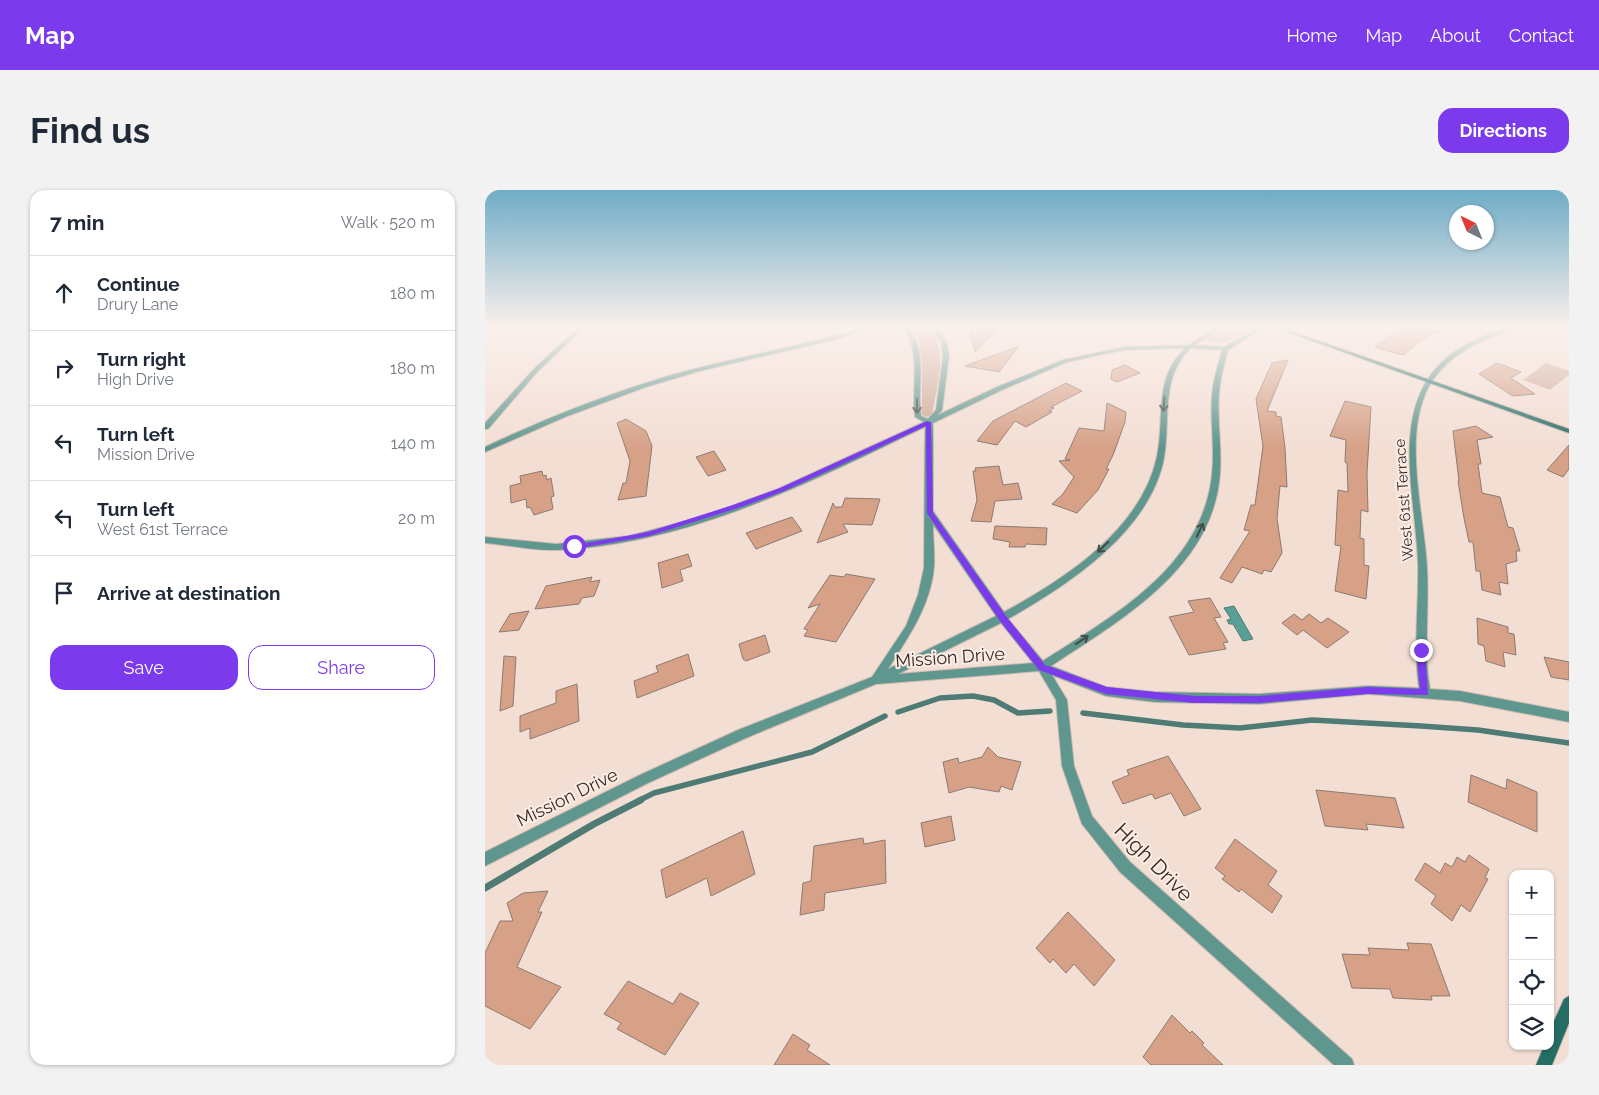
<!DOCTYPE html>
<html lang="en">
<head>
<meta charset="utf-8">
<style>
  body { margin:0; font-family:Raleway,sans-serif; background:#f2f2f3; color:#1f2937 }
  .controls { position:absolute; right:15px; bottom:15px; display:grid; overflow:hidden; border-radius:10px; box-shadow:0 1px 4px #0004 }
  .controls button { width:45px; height:45px; display:grid; place-items:center; padding:0; border:0; border-bottom:1px solid #e0e1e3; background:#fff; color:#1f2937; font:25px sans-serif }
  .compass { position:absolute; left:964px; top:15px; width:45px; height:45px; border-radius:50%; background:#fff; box-shadow:0 1px 4px #0004; rotate:317deg }
  .stop { position:absolute; width:15px; height:15px; margin:-11px; border:4px solid #7c3aed; border-radius:50%; background:#fff }
  .stop.end { background:#7c3aed; border-color:#fff; box-shadow:0 1px 5px #0008 }
  .list { margin:0; padding:0; list-style:none }
  h2 { display:flex; justify-content:space-between; align-items:center; height:65px; margin:0; padding:0 20px; font-size:21px }
  h2 small { font-size:16px; font-weight:400; color:#747a83 }
  .list li { display:grid; grid-template-columns:32px 1fr auto; gap:15px; align-items:center; box-sizing:border-box; height:75px; padding:0 20px; border-top:1px solid #e0e1e3 }
  .list b { display:block; font-size:19px; white-space:nowrap }
  .list p { margin:0; font-size:16px; white-space:nowrap; color:#747a83 }
  .list em { font-size:16px; font-style:normal; color:#747a83 }
  .actions { display:flex; gap:10px; padding:15px 20px }
  .actions a { flex:1; padding:11px 0; border:1px solid #7c3aed; border-radius:15px; text-align:center; font-size:18px; color:#7c3aed }
  .actions .main { background:#7c3aed; color:#fff }
  .icon { flex:none; width:28px; height:28px; fill:none; stroke:currentColor; stroke-width:2; stroke-linecap:round; stroke-linejoin:round }
  .map { position:relative; flex:none; width:1084px; height:875px; overflow:hidden; border-radius:15px }
  header { display:flex; align-items:center; gap:30px; box-sizing:border-box; height:70px; padding:0 25px; background:#7c3aed; color:#fff }
  header strong { font-size:24px }
  nav { display:flex; gap:28px; margin-inline-start:auto; font-size:18px }
  .intro { display:flex; align-items:center; justify-content:space-between; box-sizing:border-box; height:120px; padding:0 30px }
  h1 { margin:0; font-size:35px }
  .button { padding:12px 22px; border-radius:15px; background:#7c3aed; color:#fff; font-size:18px; font-weight:700 }
  main { display:flex; gap:30px; padding:0 30px }
  aside { flex:1; background:#fff; border-radius:15px; box-shadow:0 1px 4px #0004 }
  .map>svg:first-child { display:block }
  .green { fill:#ceaa99 }
  .water { fill:#599f95; stroke:#4e7c74 }
  .lines { fill:none; stroke-linecap:round; stroke-linejoin:round }
  .stream-far1 { stroke:#4e7c74; stroke-width:5.5 }
  .stream { stroke:#4e7c74; stroke-width:7 }
  .building { fill:#d6a187; stroke:#8d7a71 }
  .street-casing { stroke:#cdbab2; stroke-width:2 }
  .secondary-casing { stroke:#cdbab2; stroke-width:2 }
  .street { fill:#5f978e; fill-rule:evenodd }
  .secondary { fill:#256e65; fill-rule:evenodd }
  .oneway { stroke:#414c47 }
  .route { fill:#7c3aed }
  .labels { text-anchor:middle; dominant-baseline:central; stroke-width:4; stroke-linejoin:round; paint-order:stroke }
  .far-street-label { font-size:15px; fill:#342c28; stroke:#fdece4 }
  .street-label { font-size:18px; fill:#342c28; stroke:#fdece4 }
  .near-street-label { font-size:21px; fill:#342c28; stroke:#fdece4 }
</style>
</head>
<body>
<header>
<strong>Map</strong>
<nav><a>Home</a><a>Map</a><a>About</a><a>Contact</a></nav>
</header>
<div class="intro"><h1>Find us</h1><a class="button">Directions</a></div>
<main>
<aside>
<h2>7 min<small>Walk · 520 m</small></h2>
<ul class="list">
<li><svg class="icon" aria-label="ahead" viewBox="0 0 24 24"><path d="M12 20V5M6 11l6-6 6 6"/></svg><div><b>Continue</b><p>Drury Lane</p></div><em>180 m</em></li>
<li><svg class="icon" aria-label="right" viewBox="0 0 24 24"><path d="M7 20v-9h11M14 6l5 5-5 5"/></svg><div><b>Turn right</b><p>High Drive</p></div><em>180 m</em></li>
<li><svg class="icon" aria-label="left" viewBox="0 0 24 24"><path d="M17 20v-9H6M10 6l-5 5 5 5"/></svg><div><b>Turn left</b><p>Mission Drive</p></div><em>140 m</em></li>
<li><svg class="icon" aria-label="left" viewBox="0 0 24 24"><path d="M17 20v-9H6M10 6l-5 5 5 5"/></svg><div><b>Turn left</b><p>West 61st Terrace</p></div><em>20 m</em></li>
<li><svg class="icon" aria-label="arrive" viewBox="0 0 24 24"><path d="M6 21V4h12l-3 4 3 4H6"/></svg><div><b>Arrive at destination</b></div></li>
</ul>
<div class="actions"><a class="main">Save</a><a>Share</a></div>
</aside>
<div class="map">
<svg width="1084" height="875" viewBox="0 0 1084 875">
  <rect width="100%" height="100%" fill="#f3ded4"/>
  <g class="green">
    <path d="M 426,136 L 442,136 C 465,160 452,195 447,224 L 443,227 L 437,225 L 437,169 L 433,147 Z"/>
    <path d="M 744,136 L 772,136 C 758,144 735,160 720,149 Z"/>
    <path d="M 1061,173 L 1084,181 L 1084,185 L 1065,200 L 1038,190 Z"/>
  </g>
  <path class="water" d="M 749,416 L 768,449 L 758,451 L 748,434 L 744,434 L 742,430 L 746,429 L 739,418 Z"/>
  <g class="lines">
    <g class="stream-far1">
      <path d="M 413,522 L 455,508 L 488,506 L 509,510 L 533,523 L 565,521"/>
      <path d="M 598,523 L 698,535 L 755,538 L 827,530 L 936,536 L 993,540 L 1084,553"/>
      <path d="M 153,611 L 169,603 L 327,562 L 400,526"/>
    </g>
    <path class="stream" d="M 0,698 L 109,634 L 156,610"/>
  </g>
  <g class="building">
    <path d="M 484,136 L 514,136 L 490,162 Z"/>
    <path d="M 919,136 L 939,136 L 955,141 L 937,150 L 918,165 L 890,157 Z"/>
    <path d="M 534,156 L 514,182 L 480,176 Z"/>
    <path d="M 803,170 L 782,221 L 791,222 L 791,226 L 796,227 L 800,258 L 802,297 L 795,296 L 792,328 L 797,363 L 786,382 L 779,380 L 777,384 L 757,377 L 747,393 L 735,388 L 765,341 L 759,340 L 766,315 L 770,315 L 778,256 L 771,209 L 787,173 Z"/>
    <path d="M 1012,173 L 1036,182 L 1026,188 L 1050,204 L 1028,206 L 994,184 Z"/>
    <path d="M 640,175 L 655,183 L 632,192 L 626,189 L 627,180 Z"/>
    <path d="M 581,193 L 597,201 L 566,217 L 569,218 L 564,221 L 567,222 L 541,237 L 530,231 L 512,255 L 492,251 L 508,231 Z"/>
    <path d="M 860,211 L 886,217 L 882,283 L 883,322 L 876,320 L 875,348 L 879,349 L 879,375 L 884,376 L 881,409 L 850,401 L 856,356 L 850,355 L 853,300 L 863,302 L 862,273 L 860,272 L 861,250 L 845,246 Z"/>
    <path d="M 622,213 L 641,222 L 640,232 L 628,265 L 621,279 L 624,279 L 613,300 L 592,323 L 567,314 L 578,304 L 589,287 L 574,271 L 585,270 L 580,269 L 594,238 L 619,241 Z"/>
    <path d="M 141,229 L 161,241 L 167,256 L 161,306 L 133,310 L 138,293 L 141,293 L 145,271 L 132,233 Z"/>
    <path d="M 991,236 L 1008,247 L 992,250 L 996,274 L 993,274 L 997,303 L 1015,307 L 1023,337 L 1028,338 L 1035,361 L 1031,361 L 1032,371 L 1021,374 L 1023,394 L 1014,392 L 1016,405 L 997,400 L 995,381 L 991,381 L 988,352 L 984,352 L 979,328 L 973,291 L 974,291 L 968,241 Z"/>
    <path d="M 1084,255 L 1084,279 L 1078,287 L 1062,280 Z"/>
    <path d="M 229,261 L 241,280 L 223,286 L 211,267 Z"/>
    <path d="M 514,276 L 518,295 L 533,293 L 537,309 L 510,311 L 506,332 L 486,331 L 492,310 L 488,281 L 491,281 L 490,278 Z"/>
    <path d="M 57,281 L 58,286 L 61,285 L 62,290 L 66,288 L 69,306 L 66,307 L 68,319 L 49,325 L 45,317 L 42,318 L 41,309 L 26,313 L 25,296 L 36,293 L 35,286 Z"/>
    <path d="M 360,308 L 395,309 L 387,335 L 358,334 L 363,342 L 332,353 L 348,313 L 350,317 L 357,317 Z"/>
    <path d="M 307,327 L 317,341 L 271,359 L 261,343 Z"/>
    <path d="M 510,336 L 562,338 L 561,355 L 541,354 L 540,357 L 524,357 L 525,352 L 508,349 Z"/>
    <path d="M 203,364 L 207,376 L 195,380 L 198,391 L 177,398 L 173,373 Z"/>
    <path d="M 361,384 L 390,389 L 351,452 L 319,446 L 323,440 L 319,439 L 335,414 L 323,418 L 345,385 L 359,387 Z"/>
    <path d="M 107,387 L 105,392 L 115,390 L 109,406 L 97,408 L 94,414 L 50,419 L 61,396 Z"/>
    <path d="M 725,408 L 736,427 L 729,428 L 743,452 L 738,453 L 741,459 L 704,465 L 684,427 L 709,422 L 703,411 Z"/>
    <path d="M 44,421 L 34,440 L 14,442 L 25,424 Z"/>
    <path d="M 809,424 L 817,430 L 824,424 L 836,433 L 843,428 L 864,442 L 842,458 L 818,440 L 812,445 L 797,433 Z"/>
    <path d="M 992,428 L 1023,437 L 1023,443 L 1029,444 L 1031,465 L 1018,462 L 1020,477 L 1001,471 L 999,456 L 993,454 Z"/>
    <path d="M 280,445 L 285,462 L 261,471 L 258,469 L 254,454 Z"/>
    <path d="M 203,464 L 209,486 L 152,508 L 149,491 L 173,482 L 171,476 Z"/>
    <path d="M 19,466 L 31,467 L 28,516 L 15,521 Z"/>
    <path d="M 1059,467 L 1084,472 L 1084,490 L 1066,487 Z"/>
    <path d="M 92,494 L 94,531 L 45,549 L 45,538 L 35,542 L 35,526 L 71,513 L 71,501 Z"/>
    <path d="M 503,557 L 513,567 L 536,572 L 527,600 L 516,596 L 514,602 L 484,597 L 464,603 L 458,572 L 473,568 L 474,573 L 497,567 Z"/>
    <path d="M 683,566 L 716,619 L 699,626 L 686,603 L 670,609 L 667,604 L 638,614 L 627,592 L 644,585 L 642,580 Z"/>
    <path d="M 986,585 L 1021,599 L 1022,589 L 1052,602 L 1052,642 L 983,612 Z"/>
    <path d="M 831,600 L 910,608 L 919,638 L 881,634 L 883,640 L 840,636 Z"/>
    <path d="M 466,626 L 470,650 L 440,657 L 436,633 Z"/>
    <path d="M 258,641 L 270,684 L 226,706 L 222,688 L 181,708 L 176,680 Z"/>
    <path d="M 378,648 L 379,654 L 400,650 L 401,693 L 340,703 L 339,720 L 315,725 L 318,693 L 326,691 L 329,656 Z"/>
    <path d="M 750,649 L 792,681 L 783,695 L 797,706 L 787,723 L 756,699 L 754,702 L 737,689 L 740,686 L 730,678 Z"/>
    <path d="M 984,665 L 1004,679 L 1000,688 L 1003,689 L 985,722 L 976,715 L 967,731 L 946,714 L 951,706 L 930,690 L 940,673 L 955,683 L 960,673 L 967,677 L 972,667 L 980,672 Z"/>
    <path d="M 63,701 L 53,722 L 57,722 L 32,777 L 76,797 L 45,839 L 0,816 L 0,763 L 15,731 L 28,731 L 22,713 L 38,703 Z"/>
    <path d="M 583,722 L 630,770 L 609,796 L 589,774 L 581,783 L 568,769 L 565,773 L 551,758 Z"/>
    <path d="M 922,753 L 946,754 L 965,806 L 946,806 L 947,810 L 908,808 L 905,799 L 867,798 L 857,764 L 885,765 L 883,758 L 924,760 Z"/>
    <path d="M 143,791 L 188,814 L 195,803 L 214,813 L 180,865 L 132,839 L 136,833 L 119,824 Z"/>
    <path d="M 687,825 L 705,843 L 707,841 L 719,853 L 717,855 L 738,875 L 666,875 L 658,867 Z"/>
    <path d="M 308,844 L 325,855 L 322,860 L 345,875 L 289,875 Z"/>
  </g>
  <g class="lines">
    <defs>
      <g id="street">
        <path d="M 95,136 L 101,136 L 53,181 L 3,239 L 0,239 L 0,233 L 49,179 Z"/>
        <path d="M 385,136 L 393,136 L 348,150 L 215,181 L 161,197 L 80,227 L 0,262 L 0,257 C 59,229 120,205 183,186 C 250,167 319,156 385,136 Z"/>
        <path d="M 418,136 L 424,136 C 443,165 432,193 436,226 L 443,229 L 451,220 L 458,166 L 456,153 L 445,136 L 451,136 L 462,153 L 464,166 L 457,220 L 453,225 L 512,197 L 578,170 L 639,157 L 704,155 L 733,136 L 740,136 L 710,155 L 739,157 L 775,136 L 781,136 L 743,160 C 739,175 735,189 734,204 C 732,231 737,258 735,284 C 728,378 637,429 566,476 L 621,497 L 670,502 L 774,504 L 883,496 L 934,498 C 928,457 934,415 933,373 C 930,295 897,196 986,152 C 999,146 1018,135 1032,136 C 1025,141 1016,143 1008,147 C 985,156 965,167 950,187 C 914,235 939,322 942,377 C 944,413 940,450 943,486 L 945,499 L 975,501 L 1084,522 L 1084,532 L 975,511 L 883,504 L 774,514 L 670,512 L 621,506 L 567,485 L 582,510 L 589,576 L 607,626 L 645,672 L 867,869 L 869,875 L 849,875 L 635,682 L 597,634 L 577,576 L 571,510 L 554,481 L 391,494 L 261,548 L 163,593 L 0,676 L 0,662 L 155,585 L 253,540 L 387,487 L 421,436 L 433,405 L 439,378 L 440,237 C 325,292 203,354 72,360 C 49,361 23,355 0,353 L 0,347 L 71,354 L 144,346 L 217,327 L 293,299 L 439,232 L 430,227 C 426,194 437,166 418,136 ZM 700,158 C 668,189 680,227 672,266 C 657,339 580,389 519,422 L 448,321 L 448,233 L 517,200 L 582,172 L 639,160 ZM 706,158 L 737,160 C 733,175 728,190 727,205 C 725,231 730,258 727,284 C 718,377 628,426 558,471 L 523,429 C 583,395 661,344 678,273 C 687,234 673,188 706,158 ZM 448,334 L 511,426 L 403,479 C 423,448 446,415 449,377 C 450,363 448,348 448,334 ZM 516,433 L 548,473 L 413,484 Z"/>
      </g>
      <g id="secondary">
        <path d="M 785,136 L 792,136 L 1084,239 L 1084,243 Z"/>
        <path d="M 1084,806 L 1084,833 L 1067,875 L 1051,875 L 1059,856 L 1065,856 L 1065,840 L 1079,809 Z"/>
      </g>
    </defs>
    <use href="#street" class="street-casing"/>
    <use href="#secondary" class="secondary-casing"/>
    <use href="#street" class="street"/>
    <use href="#secondary" class="secondary"/>
  </g>
  <defs><path id="oneway-shaft" d="M-6 0H5M1.5-3L5.5 0L1.5 3" fill="none" stroke-width="1.6" stroke-linecap="round" stroke-linejoin="round" transform="scale(1.25)"/></defs>
  <g class="oneway">
    <use href="#oneway-shaft" transform="translate(679 214) rotate(94)"/>
    <use href="#oneway-shaft" transform="translate(432 216) rotate(90)"/>
    <use href="#oneway-shaft" transform="translate(715 340) rotate(-64)"/>
    <use href="#oneway-shaft" transform="translate(618 357) rotate(136)"/>
    <use href="#oneway-shaft" transform="translate(597 450) rotate(-34)"/>
  </g>
  <linearGradient id="sky" x2="0" y2="1"><stop stop-color="#6facc7"/><stop offset="0.53" stop-color="#faf0ec"/><stop offset="1" stop-color="#faf0ec" stop-opacity="0"/></linearGradient>
  <rect width="1084" height="258" fill="url(#sky)"/>
  <path class="route" d="M 442,231 L 446,232 L 448,323 L 521,426 L 560,475 L 622,497 L 709,506 L 774,506 L 883,497 L 935,499 L 931,460 L 936,457 L 940,460 L 943,505 L 883,504 L 774,513 L 709,513 L 621,504 L 554,480 L 515,431 L 442,323 L 441,236 L 299,301 L 253,318 L 164,346 L 89,359 L 85,356 L 163,342 L 248,315 L 295,298 Z"/>
  <g class="labels">
    <g class="far-street-label">
      <text transform="translate(919 310) rotate(-94)">West 61st Terrace</text>
    </g>
    <g class="street-label">
      <text transform="translate(465 467) rotate(-4)">Mission Drive</text>
      <text transform="translate(82 607) rotate(-26)">Mission Drive</text>
    </g>
    <g class="near-street-label">
      <text transform="translate(669 672) rotate(45)">High Drive</text>
    </g>
  </g>
</svg>
<div class="controls">
<button>+</button>
<button>−</button>
<button><svg class="icon" aria-label="locate" viewBox="0 0 24 24"><circle cx="12" cy="12" r="6"/><path d="M12 2v4M12 18v4M2 12h4M18 12h4"/></svg></button>
<button><svg class="icon" aria-label="layers" viewBox="0 0 24 24"><path d="M12 4l9 5-9 5-9-5zM3 14l9 5 9-5"/></svg></button>
</div>
<svg class="compass" viewBox="-18 -18 36 36"><path d="M0-13l5 13h-10z" fill="#e53935"/><path d="M0 13l5-13h-10z" fill="#747a83"/></svg>
<div class="stop" style="left:89px;top:356px"></div>
<div class="stop end" style="left:936px;top:460px"></div>
</div>
</main>
</body>
</html>
